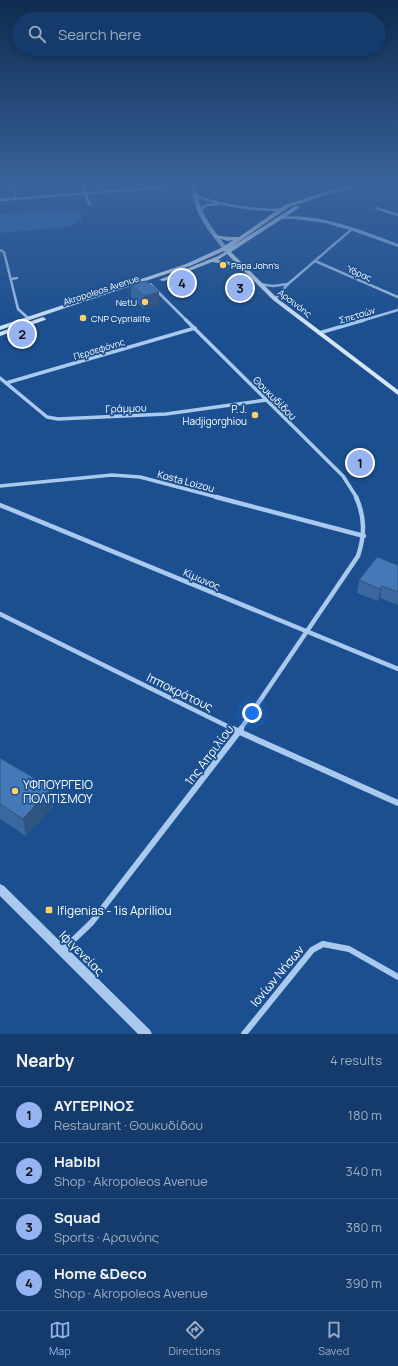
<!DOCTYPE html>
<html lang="en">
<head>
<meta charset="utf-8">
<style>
  body { margin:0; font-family:Manrope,sans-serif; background:#1d4271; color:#f1f3f6 }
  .you { position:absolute; left:252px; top:713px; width:14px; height:14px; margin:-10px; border:3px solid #fff; border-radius:50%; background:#1a73e8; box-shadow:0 0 0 6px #1a73e833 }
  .badge { display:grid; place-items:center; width:26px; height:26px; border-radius:50%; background:#95b2f1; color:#111; font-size:13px; font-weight:700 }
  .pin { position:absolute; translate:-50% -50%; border:2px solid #fff; box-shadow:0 1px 4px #0006 }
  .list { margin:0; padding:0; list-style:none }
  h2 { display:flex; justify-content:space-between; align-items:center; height:52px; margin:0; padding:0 16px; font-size:17px }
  h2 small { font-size:13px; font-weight:400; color:#9dadc1 }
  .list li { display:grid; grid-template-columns:26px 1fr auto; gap:12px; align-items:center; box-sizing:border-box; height:56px; padding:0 16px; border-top:1px solid #33557e }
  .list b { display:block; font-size:15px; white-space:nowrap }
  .list p { margin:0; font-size:13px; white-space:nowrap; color:#9dadc1 }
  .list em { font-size:13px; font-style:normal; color:#9dadc1 }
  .icon { flex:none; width:22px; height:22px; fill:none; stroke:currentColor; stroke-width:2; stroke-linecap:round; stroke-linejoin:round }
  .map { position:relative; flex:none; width:398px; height:1034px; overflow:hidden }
  .search { position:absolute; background:#143b6b; box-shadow:0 2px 6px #0003; left:12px; right:12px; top:12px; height:44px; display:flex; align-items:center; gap:10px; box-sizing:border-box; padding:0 14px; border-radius:22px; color:#9dadc1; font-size:15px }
  .sheet { height:276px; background:#143b6b }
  nav { display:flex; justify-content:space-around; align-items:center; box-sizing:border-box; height:56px; border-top:1px solid #33557e; background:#143b6b; font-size:11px; color:#9dadc1 }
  nav a { display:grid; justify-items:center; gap:2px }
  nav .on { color:#95b2f1 }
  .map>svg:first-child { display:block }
  .green { fill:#2e69ad }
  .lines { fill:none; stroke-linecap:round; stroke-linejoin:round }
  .minor-far3 { stroke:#a9c9ee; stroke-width:2.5 }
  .minor-far2 { stroke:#a9c9ee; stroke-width:3.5 }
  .minor-far1 { stroke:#a9c9ee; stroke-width:4.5 }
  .minor { stroke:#a9c9ee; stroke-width:6 }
  .tertiary { fill:#a9c9ee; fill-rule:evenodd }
  .secondary { fill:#d6e6fa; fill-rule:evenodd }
  .wall { fill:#3a679d }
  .shaded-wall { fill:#305480 }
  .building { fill:#4478b7; stroke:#305480 }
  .poi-dot { fill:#ffd166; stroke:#1b4f8f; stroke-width:1.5 }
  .labels { text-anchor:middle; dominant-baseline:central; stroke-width:3.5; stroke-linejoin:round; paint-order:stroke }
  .far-poi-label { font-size:9px; fill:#fff; stroke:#1b4f8f; text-anchor:start }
  .far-street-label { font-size:9px; fill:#fff; stroke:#1b4f8f }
  .street-label { font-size:10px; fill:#fff; stroke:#1b4f8f }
  .poi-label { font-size:10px; fill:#fff; stroke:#1b4f8f; text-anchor:end }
  .near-street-label { font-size:12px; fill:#fff; stroke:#1b4f8f }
  .near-poi-label { font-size:12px; fill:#fff; stroke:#1b4f8f; text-anchor:start }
</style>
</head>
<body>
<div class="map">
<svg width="398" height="1034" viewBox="0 0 398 1034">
  <rect width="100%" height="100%" fill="#1b4f8f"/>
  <path class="green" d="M 62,209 L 81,213 L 82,220 L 67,227 L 0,233 L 0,214 Z"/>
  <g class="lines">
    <g class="minor-far3">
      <path d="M 12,185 L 16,198"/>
      <path d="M 81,185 L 90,205"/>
      <path d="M 193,189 L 209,185"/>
      <path d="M 194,195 C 222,206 250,210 280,210"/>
      <path d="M 0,200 L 193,185"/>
      <path d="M 376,208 L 398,215"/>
      <path d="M 199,210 L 207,205 L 217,204"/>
      <path d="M 0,250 L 4,252 L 18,309 L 28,318"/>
      <path d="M 315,261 L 398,297"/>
      <path d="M 11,279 L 17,278"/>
      <path d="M 150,284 L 187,321"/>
      <path d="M 259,284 L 273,286 L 288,284"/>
      <path d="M 275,299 L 288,284 L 352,229"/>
      <path d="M 361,321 L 398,310"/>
    </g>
    <g class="minor-far2">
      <path d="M 186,320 L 343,476 L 357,498"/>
      <path d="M 319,333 L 364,320"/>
      <path d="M 0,378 L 47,417 L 58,419 L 166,414 L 266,400"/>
      <path d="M 6,383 L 195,328"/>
      <path d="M 0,486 L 112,475 L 140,477 L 220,498"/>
    </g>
    <g class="minor-far1">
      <path d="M 216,497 L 364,536"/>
      <path d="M 0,505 L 398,669"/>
      <path d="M 0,614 L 235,730"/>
      <path d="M 240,730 L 358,556 C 365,535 365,517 356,497"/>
    </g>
    <g class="minor">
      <path d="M 233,729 L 398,803"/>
      <path d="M 63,950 L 92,922 L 241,729"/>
      <path d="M 244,1034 L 312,950 L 323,944 L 349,949 L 398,977"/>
    </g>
    <g class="tertiary">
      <path d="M 192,185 L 196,185 C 197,210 212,228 227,247 L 227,249 L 223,249 C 208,230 192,211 192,185 Z"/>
      <path d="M 278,217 C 317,212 362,230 398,244 L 398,247 L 353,231 L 325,223 L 295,219 L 280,219 L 278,218 Z"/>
      <path d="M 0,884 L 4,886 L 150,1030 L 152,1034 L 138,1034 L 0,896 Z"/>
    </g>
    <g class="secondary">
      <path d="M 355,185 L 363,185 L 328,194 L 289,207 L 228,249 L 295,206 L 299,206 L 299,208 L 231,252 L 277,298 L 398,390 L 398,395 L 273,300 L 240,267 L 225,264 L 212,262 L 164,281 L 159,280 L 218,256 L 225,252 L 224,251 L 190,266 L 0,330 L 0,326 L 186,264 L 223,247 L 233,240 L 228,241 L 214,237 L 214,235 L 228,237 L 239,237 L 285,205 L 325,192 ZM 227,254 L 236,263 L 218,260 Z"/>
      <path d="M 43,317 L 46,319 L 45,320 L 0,336 L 0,332 Z"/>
    </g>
  </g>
  <g class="wall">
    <path d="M 131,284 L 159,306 L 144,309 L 131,297 Z"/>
    <path d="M 398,565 L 398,605 L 380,598 L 378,601 L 357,593 L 359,580 Z"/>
    <path d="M 0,758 L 54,805 L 26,836 L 0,819 Z"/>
  </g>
  <g class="shaded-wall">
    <path d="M 159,292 L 159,306 L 144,309 L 144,296 Z"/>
    <path d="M 382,586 L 380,598 L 378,601 L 380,589 Z"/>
    <path d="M 51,788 L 54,805 L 26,836 L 23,819 Z"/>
  </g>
  <g class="building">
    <path d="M 146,281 L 159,292 L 144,296 L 131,284 Z"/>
    <path d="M 377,557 L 398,565 L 398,592 L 382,586 L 380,589 L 359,580 Z"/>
    <path d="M 0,758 L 51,788 L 23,819 L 0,804 Z"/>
  </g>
  <linearGradient id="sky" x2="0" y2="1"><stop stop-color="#0f2b4f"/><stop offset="0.56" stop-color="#39639b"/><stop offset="1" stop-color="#39639b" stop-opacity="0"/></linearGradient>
  <rect width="398" height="330" fill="url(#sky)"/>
  <g class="poi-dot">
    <circle cx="223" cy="265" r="4"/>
    <circle cx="145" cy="302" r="4"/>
    <circle cx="83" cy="318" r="4"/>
    <circle cx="255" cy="415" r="4"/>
    <circle cx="15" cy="791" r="4"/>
    <rect x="45" y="906" width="8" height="8" rx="2"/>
  </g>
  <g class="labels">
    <g class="far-poi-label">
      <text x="231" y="265">Papa John's</text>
      <text x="137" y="302" text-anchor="end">NetU</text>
      <text x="91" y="318">CNP Cyprialife</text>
    </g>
    <g class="far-street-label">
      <text transform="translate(359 273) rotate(23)">Ύδρας</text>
      <text transform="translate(101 290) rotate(-18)">Akropoleos Avenue</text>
      <text transform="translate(295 303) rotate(38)">Αρσινόης</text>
      <text transform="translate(357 315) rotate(-17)">Σπετσών</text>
      <text transform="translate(99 349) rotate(-17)">Περσεφόνης</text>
    </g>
    <g class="street-label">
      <text transform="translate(275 398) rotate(45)">Θουκυδίδου</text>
      <text transform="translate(126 408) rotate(-2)">Γράμμου</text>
      <text transform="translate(186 481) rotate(15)">Kosta Loizou</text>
      <text transform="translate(202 579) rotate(23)">Κίμωνος</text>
    </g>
    <g class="poi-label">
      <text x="247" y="409">P. J.<tspan x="247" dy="12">Hadjigorghiou</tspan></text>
    </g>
    <g class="near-street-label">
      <text transform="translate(180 692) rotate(26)">Ιπποκράτους</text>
      <text transform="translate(209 755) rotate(-53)">1ης Απριλίου</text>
      <text transform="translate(82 953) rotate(45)">Ιφιγενείας</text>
      <text transform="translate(277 976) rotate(-50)">Ιονίων Νήσων</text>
    </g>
    <g class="near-poi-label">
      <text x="23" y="784">ΥΦΠΟΥΡΓΕΙΟ<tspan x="23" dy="14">ΠΟΛΙΤΙΣΜΟΥ</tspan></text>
      <text x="57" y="910">Ifigenias - 1is Apriliou</text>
    </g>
  </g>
</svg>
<div class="you"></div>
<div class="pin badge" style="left:360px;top:463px">1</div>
<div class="pin badge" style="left:22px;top:334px">2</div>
<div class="pin badge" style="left:240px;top:288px">3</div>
<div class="pin badge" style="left:182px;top:283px">4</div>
<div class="search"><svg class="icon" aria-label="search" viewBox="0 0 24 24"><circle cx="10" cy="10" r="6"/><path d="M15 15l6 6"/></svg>Search here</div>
</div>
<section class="sheet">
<h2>Nearby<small>4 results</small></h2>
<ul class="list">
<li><span class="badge">1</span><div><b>ΑΥΓΕΡΙΝΟΣ</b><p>Restaurant · Θουκυδίδου</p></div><em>180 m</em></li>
<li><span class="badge">2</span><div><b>Habibi</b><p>Shop · Akropoleos Avenue</p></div><em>340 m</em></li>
<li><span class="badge">3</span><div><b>Squad</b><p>Sports · Αρσινόης</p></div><em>380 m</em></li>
<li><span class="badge">4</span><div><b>Home &amp;Deco</b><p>Shop · Akropoleos Avenue</p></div><em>390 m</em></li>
</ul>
</section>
<nav>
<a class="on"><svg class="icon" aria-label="map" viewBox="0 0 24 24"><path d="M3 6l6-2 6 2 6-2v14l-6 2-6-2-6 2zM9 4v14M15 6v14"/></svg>Map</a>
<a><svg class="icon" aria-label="directions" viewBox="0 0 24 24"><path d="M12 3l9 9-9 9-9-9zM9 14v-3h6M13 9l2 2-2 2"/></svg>Directions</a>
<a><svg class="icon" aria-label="saved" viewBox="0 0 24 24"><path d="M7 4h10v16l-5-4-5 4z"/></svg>Saved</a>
</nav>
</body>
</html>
